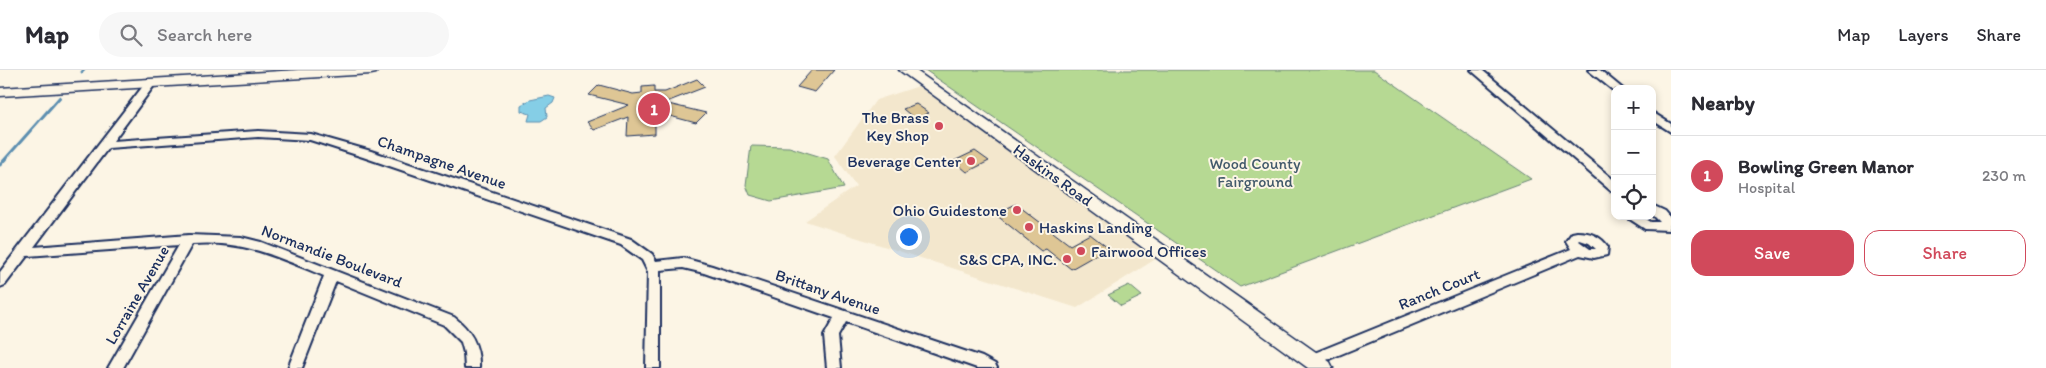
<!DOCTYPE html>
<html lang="en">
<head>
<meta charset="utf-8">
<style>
  body { margin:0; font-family:Itim,sans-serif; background:#f7f7f7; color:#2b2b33 }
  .controls { position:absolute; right:15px; top:15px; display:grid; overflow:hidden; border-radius:10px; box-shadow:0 2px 8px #0003 }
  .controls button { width:45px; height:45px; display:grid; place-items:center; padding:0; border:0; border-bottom:1px solid #e1e1e2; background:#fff; color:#2b2b33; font:25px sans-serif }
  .you { position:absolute; left:908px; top:166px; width:18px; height:18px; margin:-12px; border:4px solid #fff; border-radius:50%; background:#1a73e8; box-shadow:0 0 0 8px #1a73e833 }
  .badge { display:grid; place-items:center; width:32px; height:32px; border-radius:50%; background:#d1495b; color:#fff; font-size:16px; font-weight:700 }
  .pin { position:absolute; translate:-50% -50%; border:2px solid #fff; box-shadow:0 1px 5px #0006 }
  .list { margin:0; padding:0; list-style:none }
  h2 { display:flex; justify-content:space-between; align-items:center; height:65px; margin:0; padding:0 20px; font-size:21px }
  h2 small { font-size:16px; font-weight:400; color:#7c7c81 }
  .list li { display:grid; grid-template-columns:32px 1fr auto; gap:15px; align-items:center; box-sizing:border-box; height:80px; padding:0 20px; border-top:1px solid #e1e1e2 }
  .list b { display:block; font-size:19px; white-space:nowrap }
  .list p { margin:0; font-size:16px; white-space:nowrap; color:#7c7c81 }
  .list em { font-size:16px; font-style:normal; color:#7c7c81 }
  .actions { display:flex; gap:10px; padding:15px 20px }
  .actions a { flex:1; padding:11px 0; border:1px solid #d1495b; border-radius:15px; text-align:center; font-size:18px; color:#d1495b }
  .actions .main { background:#d1495b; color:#fff }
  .icon { flex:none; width:28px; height:28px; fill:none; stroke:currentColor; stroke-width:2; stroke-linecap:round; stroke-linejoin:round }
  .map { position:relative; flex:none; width:1671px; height:298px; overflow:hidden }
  header { display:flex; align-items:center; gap:30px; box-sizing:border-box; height:70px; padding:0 25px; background:#fff; border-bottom:1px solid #e1e1e2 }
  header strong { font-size:24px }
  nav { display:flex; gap:28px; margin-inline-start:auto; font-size:18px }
  .search { width:350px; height:45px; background:#f7f7f7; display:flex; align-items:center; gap:12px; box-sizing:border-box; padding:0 18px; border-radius:28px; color:#7c7c81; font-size:19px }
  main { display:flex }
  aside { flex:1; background:#fff }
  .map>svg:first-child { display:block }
  .built { fill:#f3e7cd }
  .green { fill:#b6d993; stroke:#688478 }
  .water { fill:#85cee6; stroke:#5b8eb0 }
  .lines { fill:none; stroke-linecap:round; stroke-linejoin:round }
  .stream { stroke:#5b8eb0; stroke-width:3 }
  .building { fill:#dec695; stroke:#1b2f5e }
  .street-casing { stroke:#1b2f5e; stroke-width:4 }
  .secondary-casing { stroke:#1b2f5e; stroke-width:3 }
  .street { fill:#fcf5e5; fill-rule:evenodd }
  .secondary { fill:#fcf5e5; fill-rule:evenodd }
  .poi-dot { fill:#d1495b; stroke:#fcf5e5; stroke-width:2 }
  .labels { text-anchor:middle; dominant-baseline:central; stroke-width:4; stroke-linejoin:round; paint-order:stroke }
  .poi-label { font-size:16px; fill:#1b2f5e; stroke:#fcf5e5; text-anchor:end }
  .street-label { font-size:16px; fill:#1b2f5e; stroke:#fcf5e5 }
  .park-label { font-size:16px; fill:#425a6b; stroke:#fcf5e5 }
</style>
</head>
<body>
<header>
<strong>Map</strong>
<div class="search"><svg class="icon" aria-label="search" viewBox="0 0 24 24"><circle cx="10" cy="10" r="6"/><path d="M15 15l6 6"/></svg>Search here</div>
<nav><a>Map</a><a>Layers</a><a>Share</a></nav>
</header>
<main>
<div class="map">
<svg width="1671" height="298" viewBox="0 0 1671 298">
  <rect width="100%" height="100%" fill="#fcf5e5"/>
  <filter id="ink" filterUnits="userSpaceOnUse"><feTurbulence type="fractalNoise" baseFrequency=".02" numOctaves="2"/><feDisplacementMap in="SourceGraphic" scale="10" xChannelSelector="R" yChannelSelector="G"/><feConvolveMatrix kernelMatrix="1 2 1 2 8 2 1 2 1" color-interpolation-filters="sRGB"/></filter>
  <g filter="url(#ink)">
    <path class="built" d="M 922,15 L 1159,187 L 1077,238 L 805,151 L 856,116 L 835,86 L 876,30 Z"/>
    <g class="green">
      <path d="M 925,0 L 1374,0 L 1531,109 L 1240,217 Z"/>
      <path d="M 751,76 L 789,77 L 828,89 L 844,118 L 771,131 L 750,125 L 746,115 Z"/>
      <path d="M 1129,215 L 1142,226 L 1121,236 L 1108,225 Z"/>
    </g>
    <path class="water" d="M 549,26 L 555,28 L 553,33 L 546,38 L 547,47 L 541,51 L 528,51 L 530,44 L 521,41 L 521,35 L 530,30 Z"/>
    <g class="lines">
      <g class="stream">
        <path d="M 82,2 L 84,0"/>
        <path d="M 0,95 L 60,27"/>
      </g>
    </g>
    <g class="building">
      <path d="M 812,0 L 834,0 L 815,22 L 797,17 Z"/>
      <path d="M 697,9 L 705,17 L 664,33 L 706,43 L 696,53 L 655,42 L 655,64 L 627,66 L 628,47 L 594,60 L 587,52 L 629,35 L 589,25 L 599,15 L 633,24 L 642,23 L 642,17 L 654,16 L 654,22 L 665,22 Z"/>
      <path d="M 916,34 L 929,43 L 915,49 L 903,39 Z"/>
      <path d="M 975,81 L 989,91 L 967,102 L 954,91 Z"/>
      <path d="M 1016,134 L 1070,175 L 1090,164 L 1108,178 L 1071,199 L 1046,179 L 1041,181 L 995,144 Z"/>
    </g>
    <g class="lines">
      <defs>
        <g id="street">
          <path d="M 1471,0 L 1482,0 L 1615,111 L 1615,122 L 1611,121 Z"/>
          <path d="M 1588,0 L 1600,0 L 1623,19 L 1615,19 L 1614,21 Z"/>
          <path d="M 151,10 L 156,13 L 113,71 L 258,61 L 311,64 L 371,81 L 631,169 L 652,184 L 656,191 L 683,188 L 712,196 L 982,287 L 995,294 L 997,298 L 977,298 L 846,252 L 838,266 L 841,298 L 827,298 L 824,266 L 834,248 L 704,203 L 683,198 L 660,200 L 660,298 L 646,298 L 648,202 L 642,190 L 621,175 L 363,87 L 310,70 L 258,67 L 108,78 L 34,177 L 189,165 L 241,167 L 261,172 L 454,247 C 471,260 480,276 479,298 L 465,298 L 464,283 L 461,272 L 444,255 L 336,211 L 302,298 L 288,298 L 324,206 C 277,187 245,170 192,174 L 123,298 L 108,298 L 179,175 L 27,186 L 5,215 L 0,217 L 0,202 L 147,11 Z"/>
          <path d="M 1652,42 L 1671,54 L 1671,62 L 1652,50 Z"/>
          <path d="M 1652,135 L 1665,141 L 1671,148 L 1669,160 L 1645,159 L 1625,146 L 1641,146 L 1651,152 L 1660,152 L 1652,144 Z"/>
          <path d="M 1577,162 C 1590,162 1601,166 1608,177 L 1607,185 L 1594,188 L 1580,185 L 1317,294 L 1312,296 L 1307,294 L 1305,290 L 1307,286 L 1571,179 L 1566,171 L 1572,163 ZM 1580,170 L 1589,173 L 1596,179 L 1590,179 L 1579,171 Z"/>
        </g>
        <g id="secondary">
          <path d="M 298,0 L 378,0 L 376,3 L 371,4 L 0,26 L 0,18 Z"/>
          <path d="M 899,0 L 915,0 L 1330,292 L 1333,298 L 1308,298 Z"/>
        </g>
      </defs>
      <use href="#street" class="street-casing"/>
      <use href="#secondary" class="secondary-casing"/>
      <use href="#street" class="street"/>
      <use href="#secondary" class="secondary"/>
    </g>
  </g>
  <g class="poi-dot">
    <circle cx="939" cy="56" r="5"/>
    <circle cx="971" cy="91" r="5"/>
    <circle cx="1017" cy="140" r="5"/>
    <circle cx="1029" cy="157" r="5"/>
    <circle cx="1081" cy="181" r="5"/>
    <circle cx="1067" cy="189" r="5"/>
  </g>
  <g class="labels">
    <g class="poi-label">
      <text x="929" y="47">The Brass<tspan x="929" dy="18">Key Shop</tspan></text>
      <text x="961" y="91">Beverage Center</text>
      <text x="1007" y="140">Ohio Guidestone</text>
      <text x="1039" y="157" text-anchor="start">Haskins Landing</text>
      <text x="1091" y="181" text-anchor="start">Fairwood Offices</text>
      <text x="1057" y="189">S&amp;S CPA, INC.</text>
    </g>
    <g class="street-label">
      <text transform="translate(442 92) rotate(19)">Champagne Avenue</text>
      <text transform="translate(1053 105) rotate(36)">Haskins Road</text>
      <text transform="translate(332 186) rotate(21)">Normandie Boulevard</text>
      <text transform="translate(1439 219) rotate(-22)">Ranch Court</text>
      <text transform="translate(828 222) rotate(19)">Brittany Avenue</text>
      <text transform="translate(137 225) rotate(-60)">Lorraine Avenue</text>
    </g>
    <g class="park-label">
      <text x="1255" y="93">Wood County<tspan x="1255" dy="18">Fairground</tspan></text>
    </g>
  </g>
</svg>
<div class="controls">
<button>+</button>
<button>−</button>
<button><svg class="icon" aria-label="locate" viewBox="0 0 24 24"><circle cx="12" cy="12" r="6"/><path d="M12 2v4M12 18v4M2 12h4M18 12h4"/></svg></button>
</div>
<div class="you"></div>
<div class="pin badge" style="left:654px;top:39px">1</div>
</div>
<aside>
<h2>Nearby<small></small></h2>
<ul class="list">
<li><span class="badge">1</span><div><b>Bowling Green Manor</b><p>Hospital</p></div><em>230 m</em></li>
</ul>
<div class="actions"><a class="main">Save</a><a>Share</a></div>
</aside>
</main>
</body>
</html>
